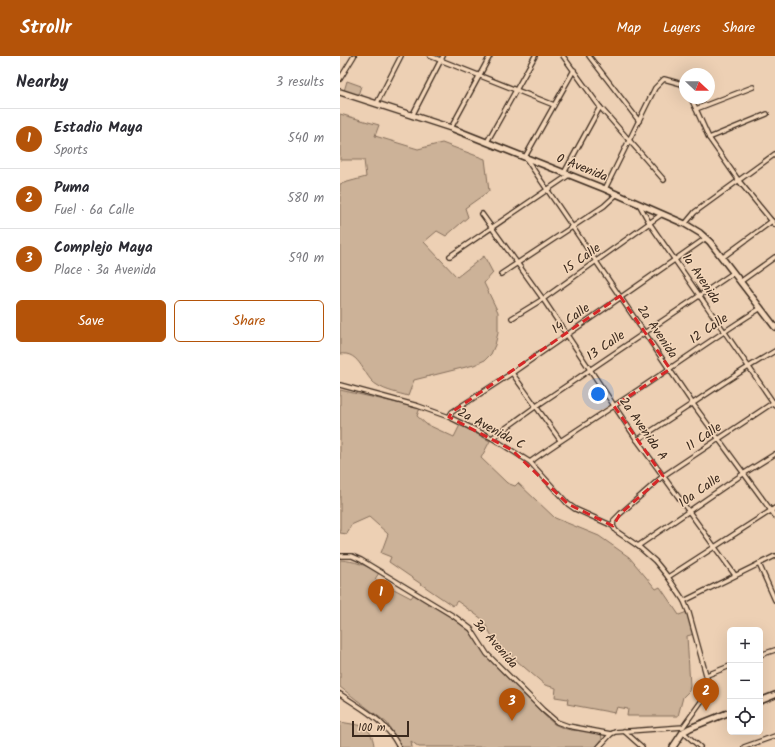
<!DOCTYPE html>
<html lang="en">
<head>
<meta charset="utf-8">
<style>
  body { margin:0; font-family:Kalam,sans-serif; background:#f7f7f7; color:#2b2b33 }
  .controls { position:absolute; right:12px; bottom:12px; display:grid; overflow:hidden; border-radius:6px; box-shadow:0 4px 16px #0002 }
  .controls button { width:36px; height:36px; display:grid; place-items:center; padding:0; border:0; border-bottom:1px solid #e1e1e2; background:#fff; color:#2b2b33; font:20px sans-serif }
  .compass { position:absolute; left:339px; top:12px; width:36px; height:36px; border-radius:50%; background:#fff; box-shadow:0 4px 16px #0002; rotate:112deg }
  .scale { position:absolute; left:12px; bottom:10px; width:57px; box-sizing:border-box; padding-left:4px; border:2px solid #3b2a1e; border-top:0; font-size:11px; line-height:14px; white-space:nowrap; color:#3b2a1e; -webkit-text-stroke:3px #f4d7ba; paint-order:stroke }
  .you { position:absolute; left:258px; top:338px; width:14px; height:14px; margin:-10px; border:3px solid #fff; border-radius:50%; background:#1a73e8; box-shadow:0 0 0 6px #1a73e833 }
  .badge { display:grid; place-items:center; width:26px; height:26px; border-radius:50%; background:#b45309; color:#fff; font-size:13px; font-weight:700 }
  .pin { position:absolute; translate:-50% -33px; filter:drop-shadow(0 1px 2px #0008) }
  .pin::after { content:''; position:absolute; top:21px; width:14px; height:12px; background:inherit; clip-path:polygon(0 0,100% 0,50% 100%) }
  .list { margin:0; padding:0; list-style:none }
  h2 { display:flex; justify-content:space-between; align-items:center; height:52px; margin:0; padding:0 16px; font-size:17px }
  h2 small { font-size:13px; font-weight:400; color:#7c7c81 }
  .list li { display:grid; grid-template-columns:26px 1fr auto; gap:12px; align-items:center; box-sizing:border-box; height:60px; padding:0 16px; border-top:1px solid #e1e1e2 }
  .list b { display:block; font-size:15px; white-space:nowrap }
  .list p { margin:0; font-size:13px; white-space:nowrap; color:#7c7c81 }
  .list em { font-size:13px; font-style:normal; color:#7c7c81 }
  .actions { display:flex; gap:8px; padding:12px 16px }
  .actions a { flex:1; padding:9px 0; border:1px solid #b45309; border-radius:6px; text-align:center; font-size:14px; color:#b45309 }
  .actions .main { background:#b45309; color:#fff }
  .icon { flex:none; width:22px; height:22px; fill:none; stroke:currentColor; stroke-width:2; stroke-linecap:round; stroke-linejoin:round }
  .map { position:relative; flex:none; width:435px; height:691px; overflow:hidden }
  header { display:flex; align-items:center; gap:24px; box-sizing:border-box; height:56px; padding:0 20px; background:#b45309; color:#fff }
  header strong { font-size:19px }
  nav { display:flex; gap:22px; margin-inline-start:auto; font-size:14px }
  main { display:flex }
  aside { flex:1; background:#fff }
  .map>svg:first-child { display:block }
  .green { fill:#ccb298; stroke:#846e5b }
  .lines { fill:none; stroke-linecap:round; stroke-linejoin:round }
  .street-casing { stroke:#3b2a1e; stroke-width:6 }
  .secondary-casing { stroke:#3b2a1e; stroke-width:8 }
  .street { stroke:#f4d7ba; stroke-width:3.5 }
  .secondary { stroke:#f4d7ba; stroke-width:5 }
  .marked { fill:none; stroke:#d62828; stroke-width:3; stroke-dasharray:8 5; stroke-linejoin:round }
  .labels { text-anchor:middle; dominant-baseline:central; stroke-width:3; stroke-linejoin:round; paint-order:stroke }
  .street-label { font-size:13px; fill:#3b2a1e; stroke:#f4d7ba }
</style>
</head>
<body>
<header>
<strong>Strollr</strong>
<nav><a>Map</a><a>Layers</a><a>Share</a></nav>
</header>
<main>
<aside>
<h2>Nearby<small>3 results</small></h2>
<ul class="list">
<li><span class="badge">1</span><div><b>Estadio Maya</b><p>Sports</p></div><em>540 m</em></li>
<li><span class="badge">2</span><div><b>Puma</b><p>Fuel · 6a Calle</p></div><em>580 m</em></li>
<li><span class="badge">3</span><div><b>Complejo Maya</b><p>Place · 3a Avenida</p></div><em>590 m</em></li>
</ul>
<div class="actions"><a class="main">Save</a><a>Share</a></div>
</aside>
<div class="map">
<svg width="435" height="691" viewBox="0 0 435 691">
  <rect width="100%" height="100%" fill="#edd0b4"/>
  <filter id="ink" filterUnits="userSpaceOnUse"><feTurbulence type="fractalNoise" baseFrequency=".025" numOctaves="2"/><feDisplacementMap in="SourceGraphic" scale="8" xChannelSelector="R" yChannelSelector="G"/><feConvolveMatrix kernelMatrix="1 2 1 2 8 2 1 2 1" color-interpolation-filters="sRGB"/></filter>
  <g filter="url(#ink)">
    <g class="green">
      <path d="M 7,25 L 21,30 L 18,39 L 4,35 Z"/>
      <path d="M 0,58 L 39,69 L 35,80 L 78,93 L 102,87 L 145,103 L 149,135 L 125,152 L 128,161 L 106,180 L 97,175 L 84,186 L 117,221 L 144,200 L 153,217 L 144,227 L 158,256 L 158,277 L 155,289 L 151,298 L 145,304 L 134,309 L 74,324 L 68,340 C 58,337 46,335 37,329 C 23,321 21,295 0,298 L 0,128 L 26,121 L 24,104 L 0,104 Z"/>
      <path d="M 0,334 L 80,352 L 77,360 L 86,368 L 114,381 L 120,369 L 150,385 L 141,402 L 167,427 L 175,430 L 178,427 L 215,462 L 259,480 L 289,501 L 316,533 L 320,531 L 339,559 L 347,556 L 354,578 L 347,580 L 350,630 L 349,635 L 343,641 L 338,660 L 287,660 L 288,653 L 277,651 L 275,657 L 227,648 L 228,643 L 215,641 L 216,632 L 205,629 L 156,587 L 142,563 L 117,545 L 113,550 L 49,506 L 51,501 L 41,497 L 48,478 L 29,461 L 11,469 L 7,478 L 0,477 Z"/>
      <path d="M 0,504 C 15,505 26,509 39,517 L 35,523 L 71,542 L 74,538 L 122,568 L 131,577 L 157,611 L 204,659 L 214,668 L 223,672 L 231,674 L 261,676 L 262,683 L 256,691 L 79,691 L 71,685 L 72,691 L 61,691 L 47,667 L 0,631 Z"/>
      <path d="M 0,666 L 24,670 C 30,674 34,684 34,691 L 0,691 Z"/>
    </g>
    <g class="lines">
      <defs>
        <g id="street">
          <path d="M 90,0 L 214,49"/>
          <path d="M 223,0 L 260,51 L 324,124"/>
          <path d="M 249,0 L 299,65"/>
          <path d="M 234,14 L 185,101 L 353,348 L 435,460"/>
          <path d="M 0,23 L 14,0"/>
          <path d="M 351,42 L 369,82 L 399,125 L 435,169"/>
          <path d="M 37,47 L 61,0"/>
          <path d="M 356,53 L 413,31"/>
          <path d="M 72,60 L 103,0"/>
          <path d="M 111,72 L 150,0"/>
          <path d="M 369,82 L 427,58"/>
          <path d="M 147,86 L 195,0"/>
          <path d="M 224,117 L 260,51"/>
          <path d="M 265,133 L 315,32 L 324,23 L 342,28 L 345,33"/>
          <path d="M 299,148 L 310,168 L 435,349"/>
          <path d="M 142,158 L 203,243 L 297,384 L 395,519"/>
          <path d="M 345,168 L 355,156 L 435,98"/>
          <path d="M 110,200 L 229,119"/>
          <path d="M 383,201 L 432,165"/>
          <path d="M 161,218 L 264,150 L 277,138"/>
          <path d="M 400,226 L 435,201"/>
          <path d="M 172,262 L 203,243 L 322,158"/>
          <path d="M 172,317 L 220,384"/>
          <path d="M 0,329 L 78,350 L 109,361 L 152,382 L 190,406 L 228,448 L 235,453 L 273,470"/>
          <path d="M 109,361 L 112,356 L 172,317 L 366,182"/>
          <path d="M 152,382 L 195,351 L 393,217"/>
          <path d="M 297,384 C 343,355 388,322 435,295"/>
          <path d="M 190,406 C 222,383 256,362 289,340 C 333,311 376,280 421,252"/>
          <path d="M 273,470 L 274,464 L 280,458 L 323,420 L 434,346"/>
          <path d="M 298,490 L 403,418 L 435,398"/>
          <path d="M 0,500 L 12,500 L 21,504 L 115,561 L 131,573 L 147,598 L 203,654 L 217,666 L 228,670 L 271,678"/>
          <path d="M 419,508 L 435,544"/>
          <path d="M 328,521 L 435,452"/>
          <path d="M 344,545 L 435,500"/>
          <path d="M 420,599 L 435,594"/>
          <path d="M 367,619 L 390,610"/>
          <path d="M 0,638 C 25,655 44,663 59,691"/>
          <path d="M 284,675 L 302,691"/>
          <path d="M 343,676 L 360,691"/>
          <path d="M 259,691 L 271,678 L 275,676 L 343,671 L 363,643 L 366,637 L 368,626 L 349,557 L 344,545 L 328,521 L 315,505 L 298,490 L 276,475 L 273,470"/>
          <path d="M 404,691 L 435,680"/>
        </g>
        <g id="secondary">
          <path d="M 0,36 L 111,72 L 265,133 L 345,168 L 360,177 L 370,186 L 435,271"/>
          <path d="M 420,645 L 435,639"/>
          <path d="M 333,691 L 343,676 L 350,672 L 390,656"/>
        </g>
      </defs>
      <use href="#street" class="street-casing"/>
      <use href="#secondary" class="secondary-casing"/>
      <use href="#street" class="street"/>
      <use href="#secondary" class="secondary"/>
    </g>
  </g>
  <path class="marked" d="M 280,240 L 330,313 L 274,350 L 323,420 L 280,458 L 273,470 L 228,448 L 172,394 L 109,361 L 112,356 Z"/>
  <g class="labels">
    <g class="street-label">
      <text transform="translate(242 112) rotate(22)">0 Avenida</text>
      <text transform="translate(242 203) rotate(-35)">15 Calle</text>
      <text transform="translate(361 223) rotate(56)">1a Avenida</text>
      <text transform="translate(231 263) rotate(-35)">14 Calle</text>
      <text transform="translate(369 273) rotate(-34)">12 Calle</text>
      <text transform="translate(317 276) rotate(56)">2a Avenida</text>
      <text transform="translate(266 290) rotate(-34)">13 Calle</text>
      <text transform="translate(151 373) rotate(28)">2a Avenida C</text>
      <text transform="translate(303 373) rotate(55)">2a Avenida A</text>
      <text transform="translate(364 381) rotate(-34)">11 Calle</text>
      <text transform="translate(360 435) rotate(-35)">10a Calle</text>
      <text transform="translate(155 588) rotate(49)">3a Avenida</text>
    </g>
  </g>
</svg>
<div class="controls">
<button>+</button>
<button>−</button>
<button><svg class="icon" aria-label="locate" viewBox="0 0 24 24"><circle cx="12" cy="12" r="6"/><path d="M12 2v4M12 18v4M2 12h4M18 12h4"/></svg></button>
</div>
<svg class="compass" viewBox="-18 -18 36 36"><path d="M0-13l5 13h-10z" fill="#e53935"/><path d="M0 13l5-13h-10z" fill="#7c7c81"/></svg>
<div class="scale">100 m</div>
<div class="you"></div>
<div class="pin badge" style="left:41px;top:556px">1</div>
<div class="pin badge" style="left:366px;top:655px">2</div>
<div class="pin badge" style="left:172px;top:665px">3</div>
</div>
</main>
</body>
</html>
